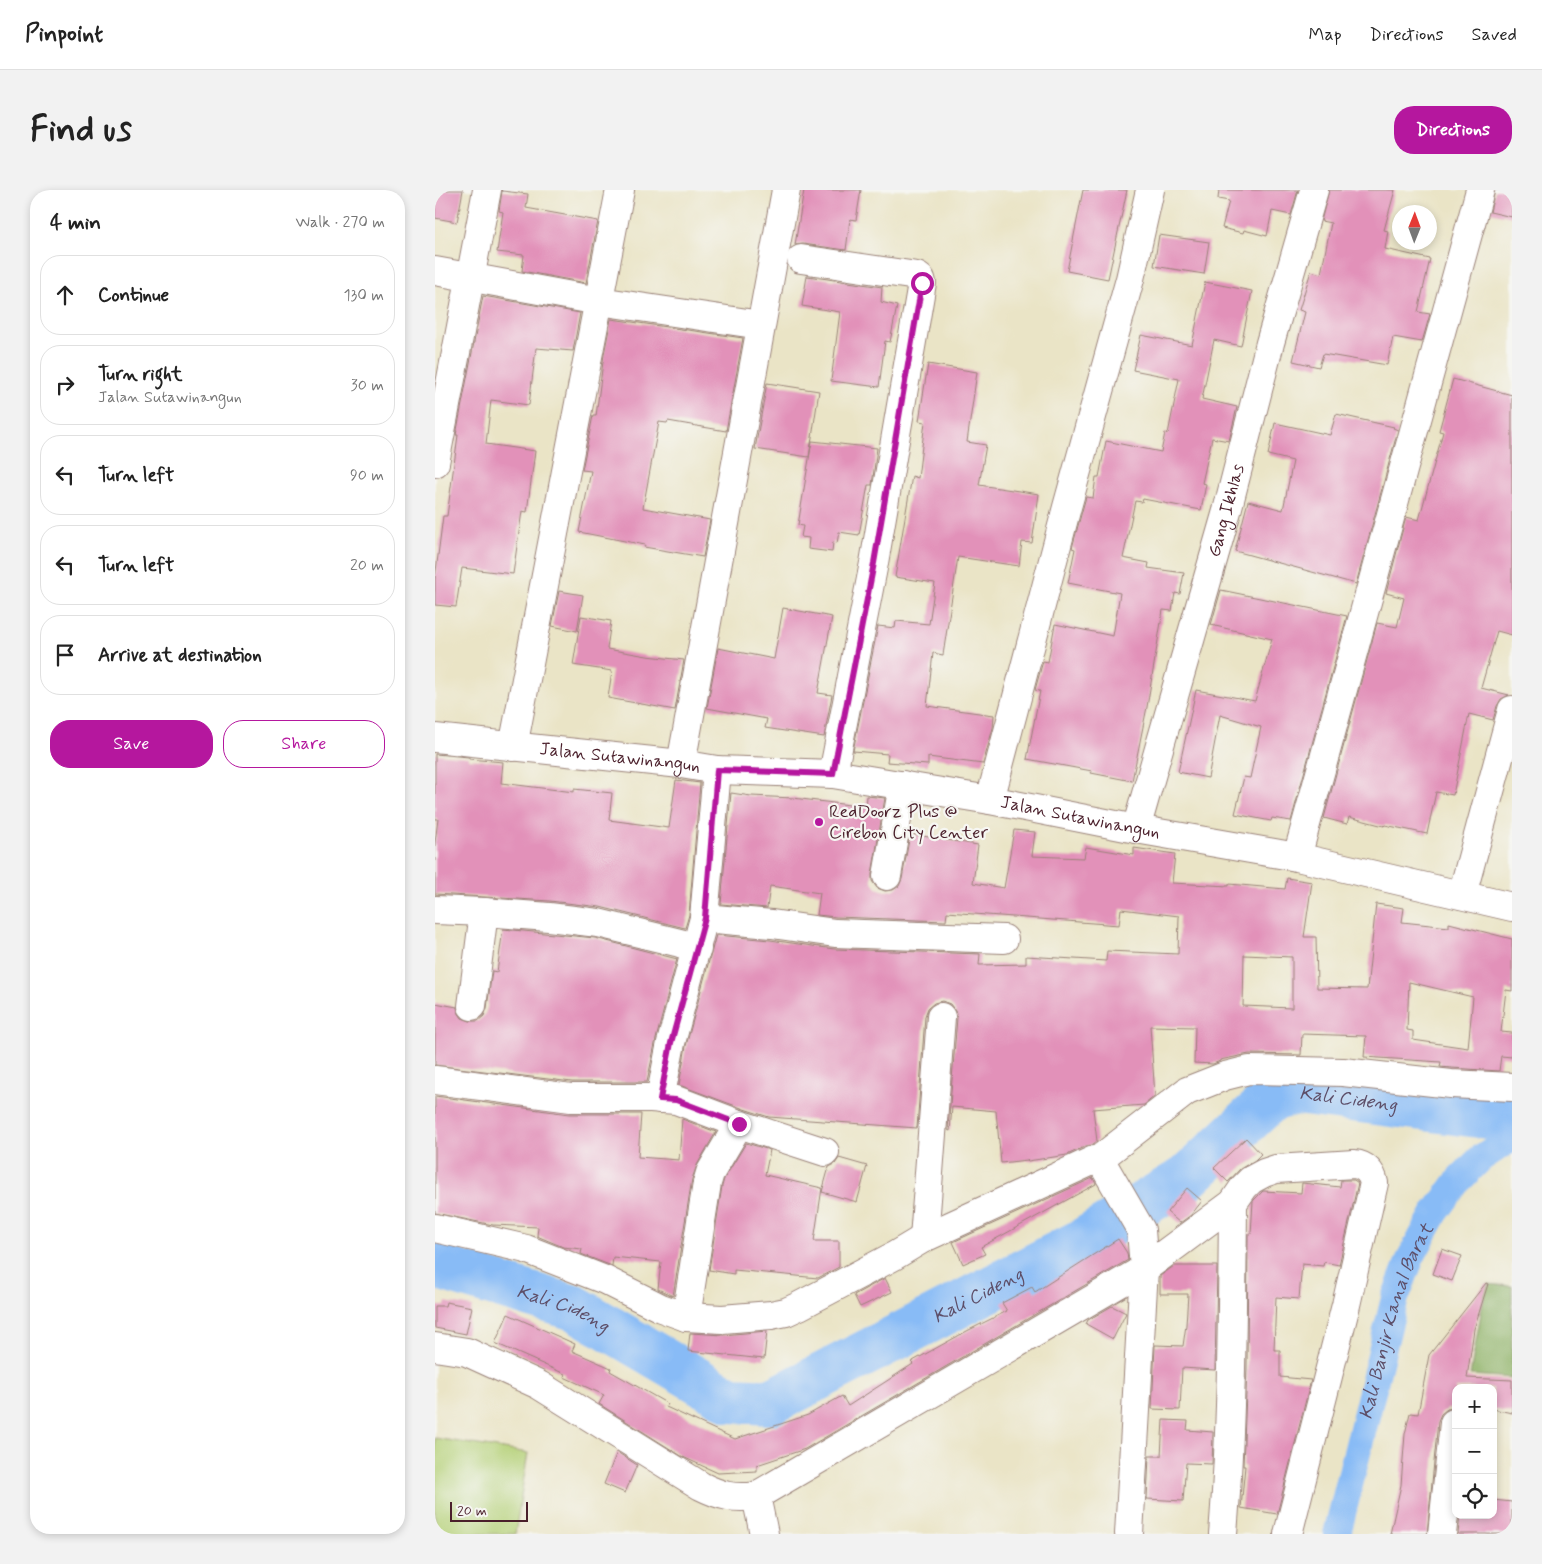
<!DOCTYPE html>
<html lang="en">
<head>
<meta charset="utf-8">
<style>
  body { margin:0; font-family:Mynerve,sans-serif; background:#f2f2f2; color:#222 }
  .controls { position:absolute; right:15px; bottom:15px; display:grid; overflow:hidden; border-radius:10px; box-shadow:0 2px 8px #0003 }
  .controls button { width:45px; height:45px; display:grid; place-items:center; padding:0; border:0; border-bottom:1px solid #e0e0e0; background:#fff; color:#222; font:25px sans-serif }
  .compass { position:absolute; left:957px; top:15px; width:45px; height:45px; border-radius:50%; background:#fff; box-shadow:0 2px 8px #0003; rotate:1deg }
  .scale { position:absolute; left:15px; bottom:12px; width:78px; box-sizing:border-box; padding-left:5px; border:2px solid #4a1f2b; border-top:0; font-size:14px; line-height:18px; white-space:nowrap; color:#4a1f2b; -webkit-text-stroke:4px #f6f6f2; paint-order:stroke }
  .stop { position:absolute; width:15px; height:15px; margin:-11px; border:4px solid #b5179e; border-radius:50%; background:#fff }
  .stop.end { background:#b5179e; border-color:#fff; box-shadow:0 1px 5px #0008 }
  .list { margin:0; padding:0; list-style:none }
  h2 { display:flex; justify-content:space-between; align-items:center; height:65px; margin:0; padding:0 20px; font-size:21px }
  h2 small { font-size:16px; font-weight:400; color:#767676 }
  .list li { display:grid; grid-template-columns:32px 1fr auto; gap:15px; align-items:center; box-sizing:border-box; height:80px; margin:0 10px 10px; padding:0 10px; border:1px solid #e0e0e0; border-radius:20px }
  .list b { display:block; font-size:19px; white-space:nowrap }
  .list p { margin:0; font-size:16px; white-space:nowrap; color:#767676 }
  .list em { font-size:16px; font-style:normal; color:#767676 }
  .actions { display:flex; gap:10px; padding:15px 20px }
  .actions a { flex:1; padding:11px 0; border:1px solid #b5179e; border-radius:20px; text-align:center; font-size:18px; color:#b5179e }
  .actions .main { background:#b5179e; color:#fff }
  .icon { flex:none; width:28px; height:28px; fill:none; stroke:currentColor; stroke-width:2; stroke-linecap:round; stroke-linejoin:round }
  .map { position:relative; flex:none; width:1077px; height:1344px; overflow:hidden; border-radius:20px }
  header { display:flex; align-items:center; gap:30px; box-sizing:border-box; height:70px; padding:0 25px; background:#fff; border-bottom:1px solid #e0e0e0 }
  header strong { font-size:24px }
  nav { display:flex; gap:28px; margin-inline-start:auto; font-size:18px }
  .intro { display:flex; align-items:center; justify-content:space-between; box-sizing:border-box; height:120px; padding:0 30px }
  h1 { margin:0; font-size:35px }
  .button { padding:12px 22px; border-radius:20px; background:#b5179e; color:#fff; font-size:18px; font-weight:700 }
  main { display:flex; gap:30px; padding:0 30px }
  aside { flex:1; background:#fff; border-radius:20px; box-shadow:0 2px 8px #0003 }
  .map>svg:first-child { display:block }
  .green { fill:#b4d076; stroke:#7f7850 }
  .forest { fill:#8fb267; stroke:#6c6849 }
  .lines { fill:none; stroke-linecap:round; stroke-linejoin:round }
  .canal { stroke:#88bbf6; stroke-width:28 }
  .river { stroke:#88bbf6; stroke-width:46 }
  .building { fill:#e291b9; fill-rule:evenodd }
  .minor-casing { stroke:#9a8278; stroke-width:30 }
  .minor { stroke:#fff; stroke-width:28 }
  .route { stroke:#b5179e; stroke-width:6 }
  .poi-dot { fill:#b5179e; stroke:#f6f6f2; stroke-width:2 }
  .labels { text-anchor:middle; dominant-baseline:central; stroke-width:4.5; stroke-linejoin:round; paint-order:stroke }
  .street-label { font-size:18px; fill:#4a1f2b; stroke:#f6f6f2 }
  .poi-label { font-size:18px; fill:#4a1f2b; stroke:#f6f6f2; text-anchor:start }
  .water-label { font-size:19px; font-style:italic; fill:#5d4e68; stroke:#f6f6f2 }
</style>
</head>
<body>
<header>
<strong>Pinpoint</strong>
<nav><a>Map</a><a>Directions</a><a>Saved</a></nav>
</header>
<div class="intro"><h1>Find us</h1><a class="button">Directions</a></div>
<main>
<aside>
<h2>4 min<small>Walk · 270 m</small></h2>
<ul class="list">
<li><svg class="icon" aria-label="ahead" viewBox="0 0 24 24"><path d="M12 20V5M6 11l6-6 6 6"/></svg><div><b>Continue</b></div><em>130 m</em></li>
<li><svg class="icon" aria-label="right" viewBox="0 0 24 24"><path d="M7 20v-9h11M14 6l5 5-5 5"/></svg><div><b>Turn right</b><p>Jalan Sutawinangun</p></div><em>30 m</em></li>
<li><svg class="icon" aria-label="left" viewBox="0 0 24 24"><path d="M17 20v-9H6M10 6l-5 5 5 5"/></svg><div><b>Turn left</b></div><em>90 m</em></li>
<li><svg class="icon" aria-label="left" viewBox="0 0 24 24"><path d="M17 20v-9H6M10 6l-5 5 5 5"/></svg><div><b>Turn left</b></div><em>20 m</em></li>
<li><svg class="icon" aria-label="arrive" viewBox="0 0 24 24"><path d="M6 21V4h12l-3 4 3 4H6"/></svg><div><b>Arrive at destination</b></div></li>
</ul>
<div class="actions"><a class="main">Save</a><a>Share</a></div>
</aside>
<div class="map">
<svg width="1077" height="1344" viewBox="0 0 1077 1344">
  <rect width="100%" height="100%" fill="#f6f6f2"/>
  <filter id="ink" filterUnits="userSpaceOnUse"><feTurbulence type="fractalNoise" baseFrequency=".02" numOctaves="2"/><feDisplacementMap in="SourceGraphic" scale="10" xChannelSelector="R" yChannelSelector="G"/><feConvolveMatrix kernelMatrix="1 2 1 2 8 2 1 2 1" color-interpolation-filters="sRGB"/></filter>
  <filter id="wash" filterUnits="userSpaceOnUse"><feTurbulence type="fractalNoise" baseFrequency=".0096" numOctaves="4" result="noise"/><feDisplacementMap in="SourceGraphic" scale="20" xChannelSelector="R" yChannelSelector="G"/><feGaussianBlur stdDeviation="1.12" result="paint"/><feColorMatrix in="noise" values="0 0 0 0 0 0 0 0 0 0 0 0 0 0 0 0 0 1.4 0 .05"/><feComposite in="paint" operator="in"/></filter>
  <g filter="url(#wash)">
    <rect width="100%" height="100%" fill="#eae4c6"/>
    <path class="green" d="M 0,1248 L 93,1263 L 80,1344 L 0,1344 Z"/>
    <path class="forest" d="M 1051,1094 L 1077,1096 L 1077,1188 L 1035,1185 Z"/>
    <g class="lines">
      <path class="canal" id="s1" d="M 902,1344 L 960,1108 L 976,1067 L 1000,1023 L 1024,990 L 1046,968 L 1075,949"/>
      <path class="river" id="s2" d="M 0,1076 L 140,1118 L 296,1210 L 336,1212 L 648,1051 L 753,987 L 836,909 L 861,902 L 1052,926 L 1077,927"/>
    </g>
    <g id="blocks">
      <g class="building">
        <path d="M 0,0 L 28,0 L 22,32 L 0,28 Z"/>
        <path d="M 369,0 L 426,0 L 421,30 L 415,29 L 411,60 L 368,54 L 360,55 Z"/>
        <path d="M 648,0 L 692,0 L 673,89 L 632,81 Z"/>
        <path d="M 784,0 L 863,0 L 856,25 L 837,21 L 832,46 L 809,40 L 808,43 L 787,38 L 794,11 L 783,9 Z"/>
        <path d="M 894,0 L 960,0 L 949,40 L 953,41 L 950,59 L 995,69 L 983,122 L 995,124 L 987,152 L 958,147 L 952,175 L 888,164 L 884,177 L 858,171 L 870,122 L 864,120 L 876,81 L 886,84 L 896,33 L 886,31 Z"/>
        <path d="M 1060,0 L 1077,0 L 1077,27 L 1055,22 Z"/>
        <path d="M 67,1 L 93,4 L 91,18 L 163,31 L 151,93 L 87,81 L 89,65 L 62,62 L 68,22 L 64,21 Z"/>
        <path d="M 724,45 L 774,52 L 769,84 L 719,76 Z"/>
        <path d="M 372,86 L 447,97 L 446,112 L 462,116 L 455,152 L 450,151 L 444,197 L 396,191 L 405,122 L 367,116 Z"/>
        <path d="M 770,92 L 817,101 L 806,156 L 779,150 L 767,209 L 802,217 L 794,251 L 777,248 L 767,293 L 771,294 L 766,320 L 708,309 L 707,312 L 700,311 L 688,368 L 714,373 L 713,378 L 749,383 L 745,404 L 740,403 L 737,421 L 728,420 L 712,517 L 697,591 L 656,583 L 657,581 L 592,569 L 605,501 L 600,500 L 608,471 L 613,472 L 620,434 L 678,446 L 685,403 L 633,393 L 640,359 L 637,358 L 647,321 L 651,307 L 658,308 L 661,287 L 664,287 L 671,251 L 726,262 L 730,243 L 733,244 L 744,189 L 698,180 L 706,145 L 757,155 Z"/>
        <path d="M 48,106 L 145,123 L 138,161 L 101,158 L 94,215 L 56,210 L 51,254 L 100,261 L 92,322 L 87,321 L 78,384 L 27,378 L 21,417 L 0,415 L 0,389 L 8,326 L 12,326 L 23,245 L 21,245 Z"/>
        <path d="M 176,129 L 308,148 L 291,241 L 233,231 L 232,233 L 224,232 L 208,318 L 275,330 L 268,367 L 209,357 L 210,355 L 144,342 L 156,281 L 147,280 L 158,226 L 161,226 L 169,164 Z"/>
        <path d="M 493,174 L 542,182 L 532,252 L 551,255 L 544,295 L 604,304 L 597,353 L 587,352 L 584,376 L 523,367 L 508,465 L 498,463 L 492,516 L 559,525 L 558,538 L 548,574 L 493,567 L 493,575 L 452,572 L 453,564 L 418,561 L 443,436 L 460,438 L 461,431 L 494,434 L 500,393 L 460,387 L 477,286 L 483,288 L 490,232 L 484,231 Z"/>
        <path d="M 1018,189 L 1077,205 L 1077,445 L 1062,441 L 1046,498 L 1074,505 L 1066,509 L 1062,516 L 1058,530 L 1034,524 L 1018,605 L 1001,602 L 992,644 L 950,635 L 949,636 L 914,627 L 912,634 L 889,628 L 942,433 L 962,437 L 969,408 L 951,403 L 971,327 L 984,330 L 1008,242 L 1004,241 Z"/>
        <path d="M 332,193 L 384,201 L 374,267 L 320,259 Z"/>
        <path d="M 901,224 L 959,237 L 958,238 L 963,240 L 921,394 L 800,361 L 813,311 L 848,320 L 858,271 L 833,265 L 840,233 L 895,245 Z"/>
        <path d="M 377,251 L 442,258 L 437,295 L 433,295 L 424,345 L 404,342 L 402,353 L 398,352 L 397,362 L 373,359 L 374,348 L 366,347 L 368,336 L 363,335 Z"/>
        <path d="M 786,400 L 912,426 L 856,631 L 837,628 L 836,631 L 800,624 L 809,587 L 815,588 L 826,537 L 785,525 L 773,588 L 743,582 L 761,500 L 820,511 L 837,449 L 776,435 Z"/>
        <path d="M 124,401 L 148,405 L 142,441 L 117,436 Z"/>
        <path d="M 348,418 L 397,427 L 383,503 L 397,505 L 389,547 L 330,538 L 332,529 L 272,518 L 283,458 L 339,469 Z"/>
        <path d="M 146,426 L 176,431 L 172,459 L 212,466 L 249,470 L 240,520 L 173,508 L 177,481 L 138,475 Z"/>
        <path d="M 0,564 L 34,567 L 34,569 L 68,572 L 66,593 L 139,602 L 139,599 L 177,603 L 174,630 L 234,638 L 241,590 L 265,593 L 254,725 L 250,738 L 165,717 L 115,711 L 0,704 L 0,653 L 3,629 L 0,629 Z"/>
        <path d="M 296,603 L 316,606 L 358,608 L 431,617 L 432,606 L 450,608 L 437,684 L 437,691 L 442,698 L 450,701 L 458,700 L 464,696 L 467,689 L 475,644 L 543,655 L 538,693 L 569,698 L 579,640 L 600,642 L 597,666 L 649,668 L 651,657 L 699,665 L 699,658 L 740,664 L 737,693 L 794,696 L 794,694 L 850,699 L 852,688 L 877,692 L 869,747 L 881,747 L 882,798 L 932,799 L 941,714 L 969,718 L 967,732 L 1014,737 L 1014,733 L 1077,749 L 1077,801 L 1071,800 L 1066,842 L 1077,843 L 1077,867 L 1066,866 L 1064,881 L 1017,878 L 1005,877 L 1006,872 L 929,867 L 931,846 L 867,844 L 866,865 L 814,864 L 785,870 L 785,871 L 778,874 L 759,873 L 760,837 L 715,836 L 720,906 L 709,915 L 658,919 L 662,951 L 657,955 L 651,956 L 632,965 L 593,971 L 592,970 L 566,973 L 561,921 L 517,917 L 515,941 L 513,940 L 522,828 L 520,821 L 515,814 L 507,811 L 499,813 L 493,818 L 490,826 L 482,938 L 334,927 L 309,919 L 244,895 L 251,856 L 281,745 L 335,750 L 399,759 L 545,764 L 544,775 L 591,774 L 591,766 L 671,771 L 672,761 L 743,764 L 744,726 L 686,719 L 684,735 L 512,722 L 511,731 L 401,727 L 382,725 L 385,703 L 335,696 L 332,718 L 286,714 ZM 809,765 L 857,767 L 857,818 L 808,816 ZM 974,792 L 1038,807 L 1033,858 L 978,850 L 978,841 L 972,840 Z"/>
        <path d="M 68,739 L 160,748 L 242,769 L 221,849 L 212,892 L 137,892 L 0,875 L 0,813 L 22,817 L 23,822 L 27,828 L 35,831 L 43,831 L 49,826 L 52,818 L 57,781 L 62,782 Z"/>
        <path d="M 0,906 L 134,924 L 206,924 L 203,967 L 244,970 L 247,929 L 281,942 L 262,975 L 257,989 L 238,1106 L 223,1099 L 226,1072 L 178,1067 L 177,1076 L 146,1064 L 147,1059 L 128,1057 L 102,1046 L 103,1037 L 58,1035 L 0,1023 Z"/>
        <path d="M 811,948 L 826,964 L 820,970 L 805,979 L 793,992 L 779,978 Z"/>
        <path d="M 311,953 L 335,960 L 330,985 L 387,998 L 379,1051 L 404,1051 L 404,1077 L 383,1088 L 299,1080 L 299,1084 L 274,1080 L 287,996 L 289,989 Z"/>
        <path d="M 404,968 L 432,976 L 422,1012 L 387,1002 L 394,977 L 400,974 Z"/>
        <path d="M 658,988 L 661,994 L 546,1057 L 550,1064 L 528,1074 L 518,1052 Z"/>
        <path d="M 906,990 L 919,990 L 923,993 L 904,1075 L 889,1072 L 888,1076 L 867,1074 L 864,1109 L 841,1107 L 839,1160 L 845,1160 L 845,1187 L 876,1190 L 842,1324 L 806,1318 L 810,1276 L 808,1276 L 812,1179 L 813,1044 L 816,1044 L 818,1011 L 828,1001 L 866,1003 L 867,993 L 905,997 Z"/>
        <path d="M 752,998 L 767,1011 L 756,1025 L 745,1033 L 732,1022 Z"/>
        <path d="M 683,1049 L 692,1063 L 693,1070 L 370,1259 L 322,1275 L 322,1281 L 283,1283 L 248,1267 L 164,1214 L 169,1205 L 129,1187 L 130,1184 L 60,1153 L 73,1124 L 140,1154 L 137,1161 L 176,1178 L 175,1181 L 233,1214 L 231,1217 L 300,1249 L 373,1225 L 407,1206 L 413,1216 L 478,1174 L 476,1172 L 532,1141 L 572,1121 L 567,1113 L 597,1097 L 600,1102 Z"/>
        <path d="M 1007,1059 L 1027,1066 L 1017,1091 L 998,1084 Z"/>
        <path d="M 739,1076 L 782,1076 L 780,1180 L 747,1178 L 745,1220 L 717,1219 L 720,1155 L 748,1156 L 751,1135 L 753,1104 L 725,1104 L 725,1086 Z"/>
        <path d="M 450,1088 L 457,1102 L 425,1117 L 419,1105 Z"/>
        <path d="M 1051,1093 L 1053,1094 L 1039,1139 L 1032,1188 L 1077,1190 L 1077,1223 L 1058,1219 L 1058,1198 L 1021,1198 L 1021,1218 L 1012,1219 L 1006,1224 L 1003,1231 L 992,1344 L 955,1344 L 966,1295 L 970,1244 L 975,1223 L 983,1224 L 994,1165 Z"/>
        <path d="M 11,1112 L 37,1117 L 31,1144 L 0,1138 L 0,1116 L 10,1116 Z"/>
        <path d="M 677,1116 L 691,1123 L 678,1149 L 651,1134 L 653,1130 Z"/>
        <path d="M 332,1141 L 329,1169 L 253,1161 L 255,1143 L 288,1145 Z"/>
        <path d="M 728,1230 L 753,1231 L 752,1240 L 778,1242 L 777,1274 L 751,1273 L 748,1311 L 712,1309 L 714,1266 L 726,1266 Z"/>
        <path d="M 182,1262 L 202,1275 L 190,1303 L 169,1294 Z"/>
        <path d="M 1058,1310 L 1077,1312 L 1077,1344 L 1023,1344 L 1025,1325 L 1058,1325 Z"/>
      </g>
    </g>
  </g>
  <g filter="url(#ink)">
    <use href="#blocks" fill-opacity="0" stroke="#9a8278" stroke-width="1"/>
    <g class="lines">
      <defs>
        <g id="minor">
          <path d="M 366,69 L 482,86 L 486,89 L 487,93 L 439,373 L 398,584"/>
          <path d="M 0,81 L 164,111 L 326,135"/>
          <path d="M 0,273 L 52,0"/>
          <path id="s3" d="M 0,548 L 246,574 L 282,580 L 398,584 L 555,610 L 701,639 L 862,667 L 1077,717"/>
          <path d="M 78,557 L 185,0"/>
          <path d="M 246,574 L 351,0"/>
          <path d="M 555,610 L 632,317 L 695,89 L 715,0"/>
          <path id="s4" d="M 701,639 L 792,321 L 835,153 L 879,0"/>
          <path d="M 862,667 L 1045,0"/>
          <path d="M 452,686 L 468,595"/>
          <path d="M 1027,705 L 1077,520"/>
          <path d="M 0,720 L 49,722 L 114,727 L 163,733 L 245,753 L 262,759"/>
          <path d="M 269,728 L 337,734 L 400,743 L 569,749"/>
          <path d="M 37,816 L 49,722"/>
          <path d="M 0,890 L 136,908 L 216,908 L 241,910 L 304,934 L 390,962"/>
          <path d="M 225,909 L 236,853 L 269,728 L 282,580"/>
          <path d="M 663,970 L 752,901 L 790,886 L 814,880 L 908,882 L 1016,894 L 1077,897"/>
          <path d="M 0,1038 L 91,1059 L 170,1090 L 226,1118 L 251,1127 L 287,1129 L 336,1125 L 351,1122 L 364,1116 L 459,1066 L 489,1048 L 659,970 L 666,971 L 706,1040 L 709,1079 L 694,1344"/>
          <path d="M 489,1048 L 506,827"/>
          <path d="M 251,1127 L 272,993 L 275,983 L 304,934"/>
          <path d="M 0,1157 L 32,1162 L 104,1195 L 266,1296 C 286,1306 299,1309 321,1306 L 709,1079 L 798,1013 L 809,997 L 816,990 L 829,983 L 841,979 L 919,974 C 930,975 937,982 939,993 L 911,1115 L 853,1344"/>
          <path d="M 321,1306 L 329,1344"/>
          <path d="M 788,1344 C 797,1234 797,1123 798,1013"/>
          <path d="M 1007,1344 L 1019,1233"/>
        </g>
      </defs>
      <use href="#minor" class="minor-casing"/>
      <use href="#minor" class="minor"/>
    </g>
  </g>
  <g class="lines" filter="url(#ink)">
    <path class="route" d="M 304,934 L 241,910 L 225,909 L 236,853 L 270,728 L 282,580 L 398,584 L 439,373 L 487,93"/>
  </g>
  <circle class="poi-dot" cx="384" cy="632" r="5"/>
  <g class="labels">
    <g class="street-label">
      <text stroke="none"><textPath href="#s4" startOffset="331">Gang Ikhlas</textPath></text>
      <text stroke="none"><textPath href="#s3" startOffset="186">Jalan Sutawinangun</textPath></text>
      <text stroke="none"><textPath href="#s3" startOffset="651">Jalan Sutawinangun</textPath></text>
    </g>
    <g class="poi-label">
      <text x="394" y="622">RedDoorz Plus @<tspan x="394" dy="21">Cirebon City Center</tspan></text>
    </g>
    <g class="water-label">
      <text stroke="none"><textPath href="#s2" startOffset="1034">Kali Cideng</textPath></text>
      <text stroke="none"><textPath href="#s2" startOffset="600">Kali Cideng</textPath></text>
      <text stroke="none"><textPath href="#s2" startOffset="135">Kali Cideng</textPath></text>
      <text stroke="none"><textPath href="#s1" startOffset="221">Kali Banjir Kanal Barat</textPath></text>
    </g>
  </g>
</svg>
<div class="controls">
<button>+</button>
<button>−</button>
<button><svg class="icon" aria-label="locate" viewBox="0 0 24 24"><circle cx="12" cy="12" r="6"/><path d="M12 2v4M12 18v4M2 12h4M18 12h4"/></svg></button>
</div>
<svg class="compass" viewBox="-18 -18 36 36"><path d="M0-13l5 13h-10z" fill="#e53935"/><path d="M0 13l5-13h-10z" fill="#767676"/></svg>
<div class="scale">20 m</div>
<div class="stop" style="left:487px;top:93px"></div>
<div class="stop end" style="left:304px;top:934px"></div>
</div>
</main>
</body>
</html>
